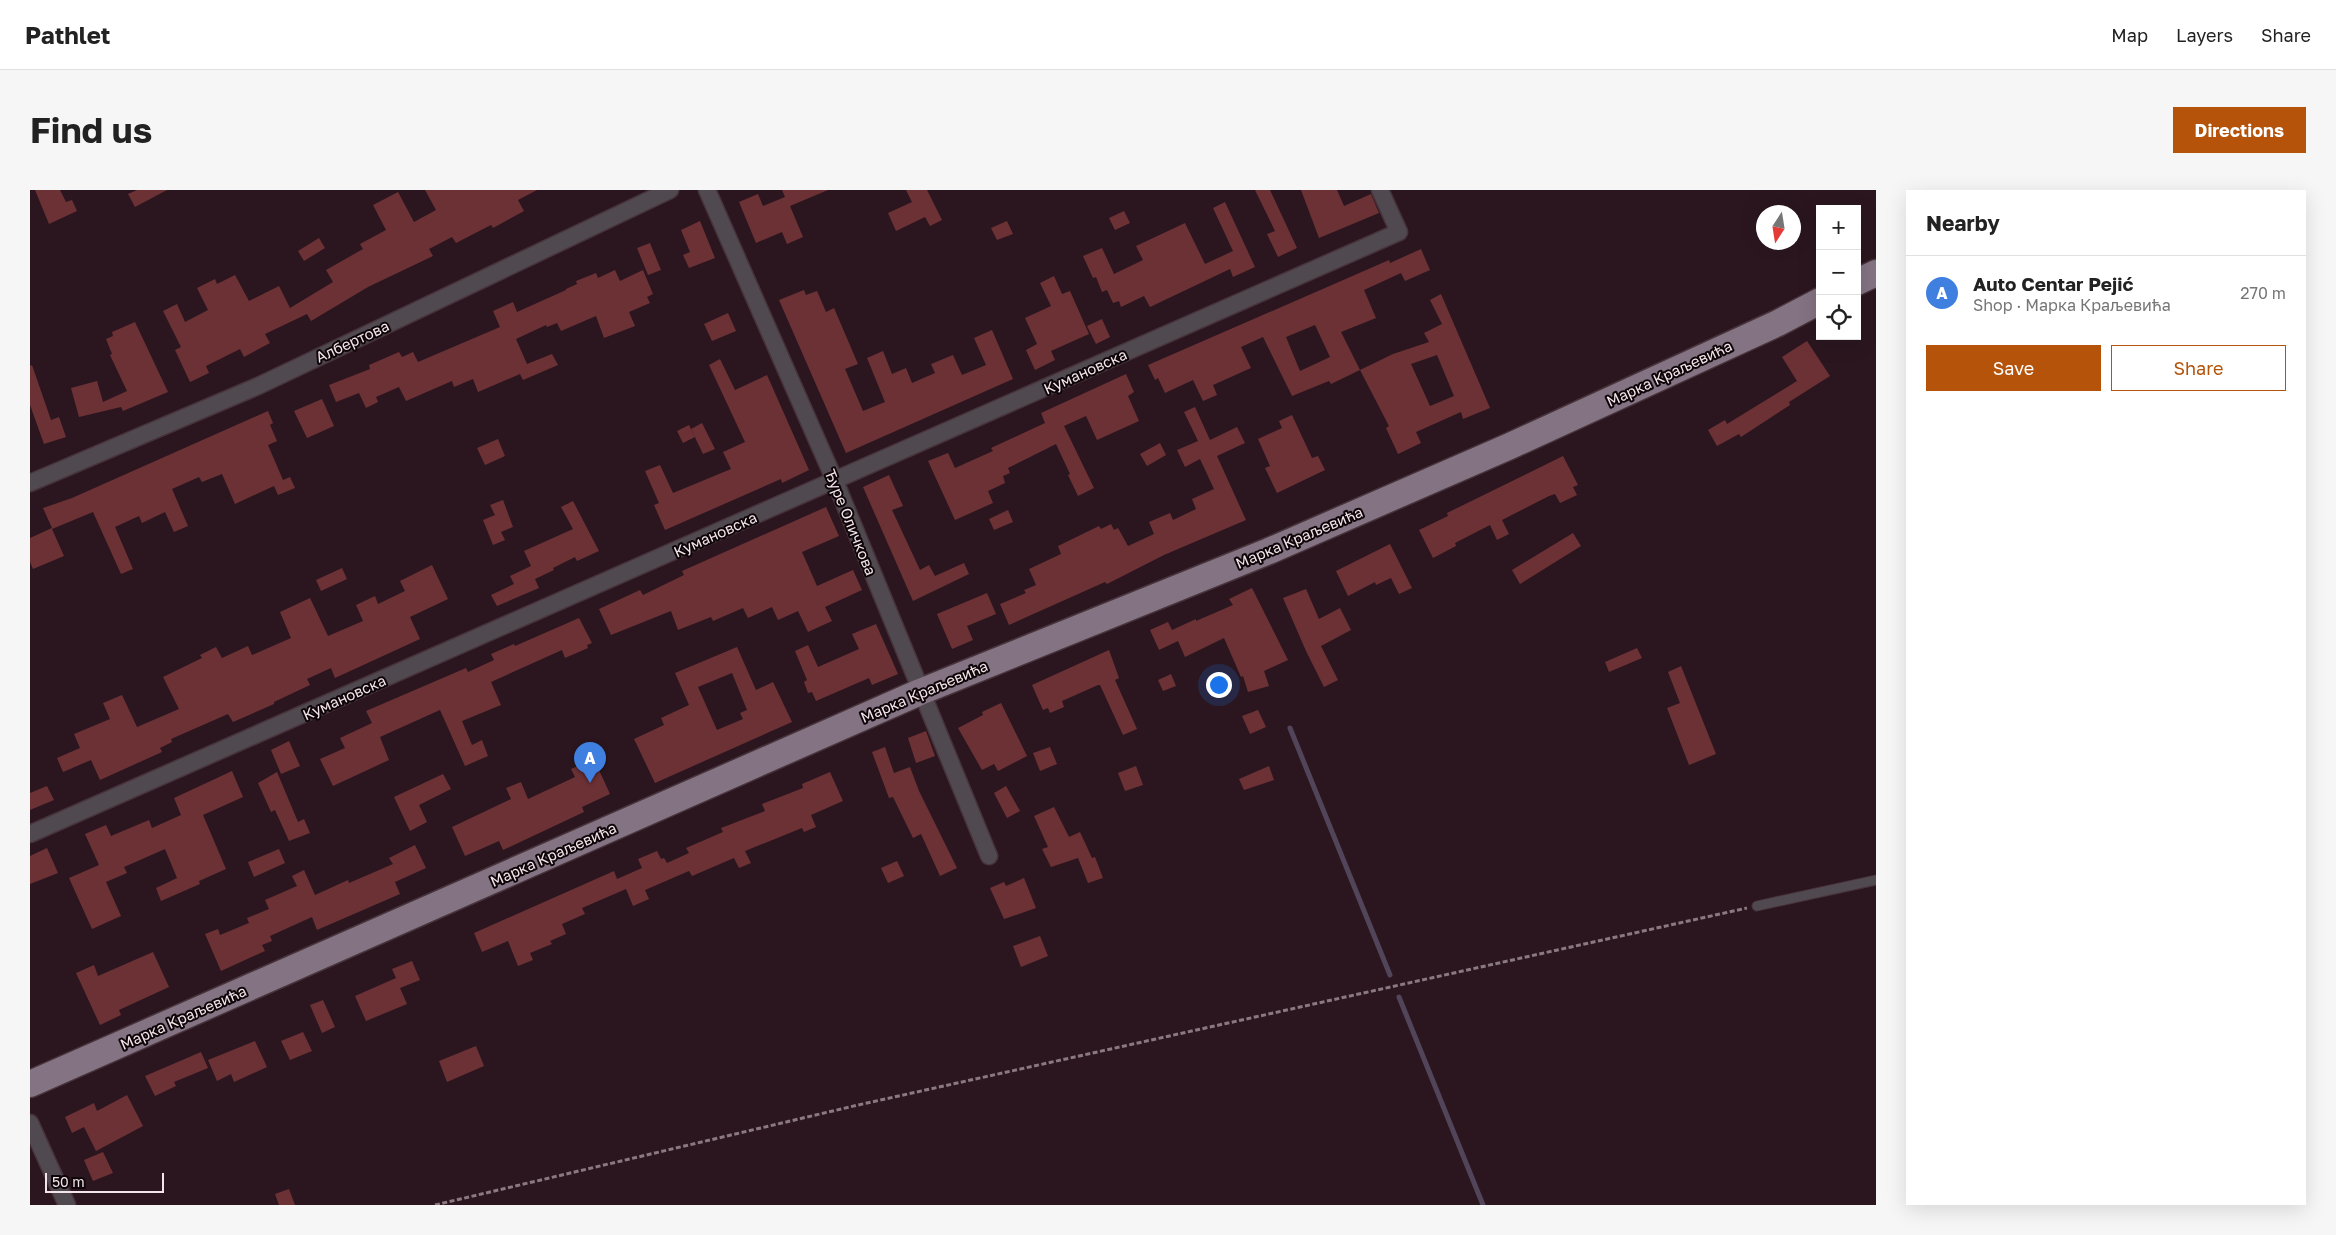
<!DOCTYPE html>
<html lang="en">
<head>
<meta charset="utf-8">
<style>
  body { margin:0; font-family:"Golos Text",sans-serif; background:#f6f6f6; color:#222 }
  .controls { position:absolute; right:15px; top:15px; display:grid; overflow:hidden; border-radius:0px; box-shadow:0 5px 20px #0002 }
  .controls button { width:45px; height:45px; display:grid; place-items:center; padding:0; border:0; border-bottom:1px solid #e0e0e0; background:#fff; color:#222; font:25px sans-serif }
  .compass { position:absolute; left:1726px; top:15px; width:45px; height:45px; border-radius:50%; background:#fff; box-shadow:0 5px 20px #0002; rotate:192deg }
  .scale { position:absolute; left:15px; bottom:12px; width:119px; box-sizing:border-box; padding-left:5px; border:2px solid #f4e5ea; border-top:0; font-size:14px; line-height:18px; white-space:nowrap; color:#f4e5ea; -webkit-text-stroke:4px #0d0508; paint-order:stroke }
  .you { position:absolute; left:1188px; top:494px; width:18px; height:18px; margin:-12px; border:4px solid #fff; border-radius:50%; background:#1a73e8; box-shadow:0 0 0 8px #1a73e833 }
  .badge { display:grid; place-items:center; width:32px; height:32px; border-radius:50%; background:#b45309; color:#fff; font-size:16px; font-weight:700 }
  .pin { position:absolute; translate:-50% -41px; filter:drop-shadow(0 1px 2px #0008) }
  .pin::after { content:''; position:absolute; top:26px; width:18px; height:15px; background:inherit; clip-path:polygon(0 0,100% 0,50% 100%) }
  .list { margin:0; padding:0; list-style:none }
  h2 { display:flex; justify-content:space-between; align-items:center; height:65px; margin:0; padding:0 20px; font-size:21px }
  h2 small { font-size:16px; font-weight:400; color:#767676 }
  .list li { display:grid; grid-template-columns:32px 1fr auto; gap:15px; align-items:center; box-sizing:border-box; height:75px; padding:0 20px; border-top:1px solid #e0e0e0 }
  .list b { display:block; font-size:19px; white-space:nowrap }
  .list p { margin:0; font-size:16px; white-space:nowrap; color:#767676 }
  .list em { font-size:16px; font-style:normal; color:#767676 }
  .actions { display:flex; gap:10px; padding:15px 20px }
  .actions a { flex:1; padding:11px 0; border:1px solid #b45309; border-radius:0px; text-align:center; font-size:18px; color:#b45309 }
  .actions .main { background:#b45309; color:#fff }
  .icon { flex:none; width:28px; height:28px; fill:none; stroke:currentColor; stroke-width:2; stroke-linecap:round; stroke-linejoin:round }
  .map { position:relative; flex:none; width:1846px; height:1015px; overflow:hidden; border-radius:0px }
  header { display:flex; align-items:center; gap:30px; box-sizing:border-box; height:70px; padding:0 25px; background:#fff; border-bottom:1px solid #e0e0e0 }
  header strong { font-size:24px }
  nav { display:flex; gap:28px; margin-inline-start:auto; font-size:18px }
  .intro { display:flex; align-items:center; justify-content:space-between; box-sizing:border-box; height:120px; padding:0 30px }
  h1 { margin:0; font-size:35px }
  .button { padding:12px 22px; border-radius:0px; background:#b45309; color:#fff; font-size:18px; font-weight:700 }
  main { display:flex; gap:30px; padding:0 30px }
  aside { flex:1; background:#fff; border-radius:0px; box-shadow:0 5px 20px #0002 }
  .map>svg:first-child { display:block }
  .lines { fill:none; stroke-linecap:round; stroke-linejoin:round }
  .stream { stroke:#52455a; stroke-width:5 }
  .building { fill:#6c3135; fill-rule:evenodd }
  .lane-casing { stroke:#47333b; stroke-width:11 }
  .street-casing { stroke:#47333b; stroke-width:19 }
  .primary-casing { stroke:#47333b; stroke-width:29 }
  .path { stroke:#8b7980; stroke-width:3; stroke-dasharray:5 2.5; stroke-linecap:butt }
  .lane { stroke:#514950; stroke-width:9 }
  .street { stroke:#514950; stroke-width:16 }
  .primary { stroke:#847383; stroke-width:26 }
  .labels { text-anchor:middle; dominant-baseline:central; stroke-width:4; stroke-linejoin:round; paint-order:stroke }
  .street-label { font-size:15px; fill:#f4e5ea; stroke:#0d0508 }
</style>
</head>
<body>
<header>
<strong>Pathlet</strong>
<nav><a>Map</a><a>Layers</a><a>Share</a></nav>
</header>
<div class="intro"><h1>Find us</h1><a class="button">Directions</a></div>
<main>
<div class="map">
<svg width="1846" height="1015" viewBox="0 0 1846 1015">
  <rect width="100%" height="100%" fill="#2b161f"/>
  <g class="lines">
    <g class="stream">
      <path d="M 1260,538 L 1360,785"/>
      <path d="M 1369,807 L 1453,1015"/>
    </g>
  </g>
  <g class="building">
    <path d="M 5,0 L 30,0 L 36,12 L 42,10 L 47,21 L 19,34 Z"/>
    <path d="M 107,0 L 137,0 L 105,17 L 98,4 Z"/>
    <path d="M 395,0 L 507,0 L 488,10 L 494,21 L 463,38 L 461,35 L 426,53 L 422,47 L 399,59 L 403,66 L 338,97 L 281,131 L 277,124 L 235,144 L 240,153 L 214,167 L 210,159 L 176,176 L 179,183 L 160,192 L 145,160 L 151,157 L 133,121 L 147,114 L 155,132 L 178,120 L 167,98 L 185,89 L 187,94 L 205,85 L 219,111 L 249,96 L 260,118 L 303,92 L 296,80 L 333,59 L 330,54 L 356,40 L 343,15 L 368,2 L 384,32 L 406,20 Z"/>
    <path d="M 752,0 L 798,0 L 760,16 L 773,47 L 757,54 L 752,42 L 726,53 L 709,12 L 728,4 L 733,16 L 755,7 Z"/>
    <path d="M 876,0 L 897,0 L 912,30 L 900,36 L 895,27 L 866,41 L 858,23 L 882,12 Z"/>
    <path d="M 1225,0 L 1240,0 L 1267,58 L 1248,67 L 1237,44 L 1245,41 Z"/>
    <path d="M 1271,0 L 1307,0 L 1314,16 L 1341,4 L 1349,23 L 1289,48 Z"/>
    <path d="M 1195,12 L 1225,77 L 1203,87 L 1200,79 L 1120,117 L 1114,106 L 1091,117 L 1089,111 L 1083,113 L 1077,100 L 1072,102 L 1066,87 L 1063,88 L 1053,66 L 1072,58 L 1084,84 L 1113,70 L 1106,56 L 1155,33 L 1175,74 L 1203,61 L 1183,18 Z"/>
    <path d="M 1094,21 L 1100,33 L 1085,40 L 1079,28 Z"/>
    <path d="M 670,31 L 685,68 L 659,78 L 653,65 L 660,62 L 651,40 Z"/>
    <path d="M 977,31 L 983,44 L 967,50 L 961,38 Z"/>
    <path d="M 289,48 L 295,58 L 274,71 L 268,61 Z"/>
    <path d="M 620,53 L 631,80 L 618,85 L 607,58 Z"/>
    <path d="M 1391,59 L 1400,80 L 1375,91 L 1371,83 L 1334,100 L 1346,128 L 1311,142 L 1330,180 L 1301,194 L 1299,191 L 1262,206 L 1233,147 L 1211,157 L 1221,178 L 1183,195 L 1187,205 L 1173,211 L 1163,190 L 1135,203 L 1128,188 L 1125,190 L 1118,175 L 1327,84 L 1359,70 L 1360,73 ZM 1285,135 L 1300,167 L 1270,181 L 1256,147 Z"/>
    <path d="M 585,80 L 590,91 L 613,80 L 623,104 L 617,107 L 620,113 L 599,122 L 605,136 L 574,148 L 566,126 L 531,141 L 527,133 L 517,137 L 516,135 L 486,149 L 497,174 L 522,164 L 528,175 L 493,190 L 490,184 L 448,202 L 443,189 L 424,197 L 422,191 L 376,211 L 369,197 L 346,207 L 348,212 L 336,218 L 329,203 L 306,212 L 299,195 L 340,179 L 339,175 L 369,162 L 372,167 L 383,162 L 388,172 L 470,137 L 463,121 L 483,112 L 487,122 L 536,100 L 536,99 L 547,94 L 546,91 L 566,83 L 568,88 Z"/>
    <path d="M 1024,86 L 1032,104 L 1040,101 L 1059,144 L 1021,161 L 1025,170 L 1005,180 L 996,160 L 1007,154 L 995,128 L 1021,116 L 1010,93 Z"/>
    <path d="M 774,100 L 776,105 L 787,101 L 796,122 L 804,118 L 828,174 L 815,179 L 833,221 L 855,212 L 837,168 L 853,161 L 862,184 L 876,178 L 882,193 L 905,183 L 901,174 L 923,165 L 932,185 L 956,175 L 944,148 L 962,140 L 983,189 L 816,263 L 749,110 Z"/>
    <path d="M 1411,104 L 1460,218 L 1433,229 L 1431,222 L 1386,242 L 1391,253 L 1368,264 L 1356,238 L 1359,236 L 1330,180 L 1363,164 L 1399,152 L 1394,143 L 1412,134 L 1400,110 ZM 1407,165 L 1424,206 L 1400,216 L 1381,174 Z"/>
    <path d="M 698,123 L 706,141 L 682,151 L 674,134 Z"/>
    <path d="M 1072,129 L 1080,147 L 1066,154 L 1057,136 Z"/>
    <path d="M 105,132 L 138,202 L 93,221 L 91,217 L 49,227 L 41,198 L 67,191 L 73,212 L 97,201 L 80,165 L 82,164 L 76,149 L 83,146 L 82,142 Z"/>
    <path d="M 1777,151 L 1800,186 L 1759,212 L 1760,215 L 1711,247 L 1709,244 L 1687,256 L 1678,240 L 1695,230 L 1697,234 L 1767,191 L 1752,167 Z"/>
    <path d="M 690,169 L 705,200 L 737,185 L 779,280 L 752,293 L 751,289 L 635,340 L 624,315 L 629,313 L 615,281 L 630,275 L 643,303 L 701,279 L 693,262 L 715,252 L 679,175 Z"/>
    <path d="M 2,175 L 21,230 L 29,227 L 36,247 L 14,254 L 0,215 L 0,176 Z"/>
    <path d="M 1096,184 L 1104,202 L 1098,206 L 1109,231 L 1067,250 L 1056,226 L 1034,236 L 1064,298 L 1048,306 L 1038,285 L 1040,284 L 1026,254 L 978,278 L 980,283 L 973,286 L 975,293 L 958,301 L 963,313 L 925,330 L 898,271 L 918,263 L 925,278 L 963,261 L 961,258 L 1015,233 L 1011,223 Z"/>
    <path d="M 292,209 L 304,236 L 277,248 L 264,221 Z"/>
    <path d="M 1165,217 L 1180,250 L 1207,237 L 1215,253 L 1187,266 L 1216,330 L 1134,365 L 1077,394 L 1075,392 L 979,435 L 970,414 L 996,403 L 994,400 L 1006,395 L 999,379 L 1031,364 L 1028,356 L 1069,336 L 1071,339 L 1081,334 L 1084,340 L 1088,338 L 1098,356 L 1124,344 L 1119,332 L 1140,323 L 1143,330 L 1166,319 L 1162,309 L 1184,299 L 1170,269 L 1155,277 L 1147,260 L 1168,251 L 1154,222 Z"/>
    <path d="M 238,221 L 243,233 L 240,235 L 247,251 L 238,255 L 253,290 L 260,287 L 265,298 L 248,305 L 244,296 L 205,314 L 192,284 L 172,292 L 169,287 L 142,299 L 158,336 L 144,342 L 135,322 L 112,333 L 109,326 L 85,337 L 103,379 L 91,384 L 63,322 L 22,339 L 34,366 L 3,379 L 0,372 L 0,348 L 22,338 L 13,318 L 42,308 Z"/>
    <path d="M 1262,225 L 1282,268 L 1288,266 L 1295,280 L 1247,303 L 1235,278 L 1240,276 L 1228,249 L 1252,238 L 1249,231 Z"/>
    <path d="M 672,233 L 685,259 L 673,264 L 661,239 Z"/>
    <path d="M 659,235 L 665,247 L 653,253 L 647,241 Z"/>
    <path d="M 468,249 L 475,266 L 455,275 L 447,258 Z"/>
    <path d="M 1130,253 L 1136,265 L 1117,276 L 1110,264 Z"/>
    <path d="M 1533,266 L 1548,295 L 1543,297 L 1547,305 L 1530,313 L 1525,304 L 1519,306 L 1472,330 L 1479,344 L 1467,350 L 1460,335 L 1425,353 L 1426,356 L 1403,368 L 1389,340 L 1418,326 L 1417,323 Z"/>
    <path d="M 859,285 L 873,316 L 862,320 L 890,380 L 899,375 L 905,386 L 934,373 L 939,384 L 883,411 L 833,297 Z"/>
    <path d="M 473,310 L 483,337 L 471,342 L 475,350 L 463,355 L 453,330 L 465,325 L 460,315 Z"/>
    <path d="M 543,311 L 569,361 L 547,371 L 545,367 L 523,378 L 524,380 L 505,389 L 509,398 L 467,416 L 461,405 L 484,394 L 480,386 L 501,376 L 494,361 L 543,339 L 531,317 Z"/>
    <path d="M 796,317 L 809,346 L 772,362 L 787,396 L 823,380 L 832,400 L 795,417 L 802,431 L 778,442 L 768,421 L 748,430 L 742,417 L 718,428 L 713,418 L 683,431 L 681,427 L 648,440 L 641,421 L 581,445 L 569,419 L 610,400 L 613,405 L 654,385 L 652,381 Z"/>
    <path d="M 978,320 L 983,332 L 964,340 L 959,329 Z"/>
    <path d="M 1543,343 L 1551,356 L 1490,394 L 1482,380 Z"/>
    <path d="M 1360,354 L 1382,398 L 1369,404 L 1361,388 L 1346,395 L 1345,392 L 1318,406 L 1306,381 Z"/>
    <path d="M 402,375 L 418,409 L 380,427 L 390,449 L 305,488 L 301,478 L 277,489 L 280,495 L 244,512 L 244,514 L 203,532 L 198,524 L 141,549 L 142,552 L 130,558 L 132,562 L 70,590 L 61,570 L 33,582 L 27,568 L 50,558 L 44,544 L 80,529 L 73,513 L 92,505 L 107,537 L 149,519 L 133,487 L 172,468 L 170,465 L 186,457 L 192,468 L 218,456 L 222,465 L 261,448 L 250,422 L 280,408 L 298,446 L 333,431 L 326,415 L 345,406 L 348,414 L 375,401 L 370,391 Z"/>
    <path d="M 312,378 L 317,389 L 291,401 L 286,390 Z"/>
    <path d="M 1222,398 L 1258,470 L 1234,481 L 1239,496 L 1218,502 L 1213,486 L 1211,487 L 1194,448 L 1155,467 L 1148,451 L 1129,460 L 1120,440 L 1138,432 L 1142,440 L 1166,429 L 1166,431 L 1203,415 L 1199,409 Z"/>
    <path d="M 1276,399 L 1289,429 L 1310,418 L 1321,440 L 1291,456 L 1308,490 L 1294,497 L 1276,461 L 1253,408 Z"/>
    <path d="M 957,403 L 966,424 L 937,436 L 943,450 L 922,459 L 907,424 Z"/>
    <path d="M 549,428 L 562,453 L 557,455 L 558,458 L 535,468 L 532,460 L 461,492 L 471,515 L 432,531 L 442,555 L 452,550 L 458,566 L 435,576 L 410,520 L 350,547 L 359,570 L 303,596 L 290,569 L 315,558 L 310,548 L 342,533 L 336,521 L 436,478 L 438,482 L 464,470 L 461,464 L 484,454 L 485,456 Z"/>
    <path d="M 846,434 L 868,484 L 842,495 L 839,488 L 786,511 L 782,502 L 778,503 L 774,492 L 777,490 L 765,461 L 778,455 L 788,477 L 829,459 L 822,444 Z"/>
    <path d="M 707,457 L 726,500 L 743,492 L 762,532 L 625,593 L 604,549 L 634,535 L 631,528 L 659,515 L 645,483 ZM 702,483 L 717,520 L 710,523 L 713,529 L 687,540 L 668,497 Z"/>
    <path d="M 1607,458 L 1612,468 L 1579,482 L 1575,472 Z"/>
    <path d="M 1079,460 L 1089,488 L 1085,490 L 1107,539 L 1093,545 L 1070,495 L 1068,495 L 1032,511 L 1034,517 L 1020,523 L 1018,518 L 1013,520 L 1002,495 Z"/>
    <path d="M 1651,476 L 1686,564 L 1659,575 L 1637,518 L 1650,513 L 1638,482 Z"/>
    <path d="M 1141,484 L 1146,496 L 1133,501 L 1128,490 Z"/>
    <path d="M 971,513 L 997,566 L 968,581 L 964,574 L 952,580 L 928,538 L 953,525 L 952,522 Z"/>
    <path d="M 1228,520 L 1236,537 L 1220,544 L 1212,526 Z"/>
    <path d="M 896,541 L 905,566 L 886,573 L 878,548 Z"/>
    <path d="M 259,551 L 270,576 L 251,584 L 241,560 Z"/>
    <path d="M 855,557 L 864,583 L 880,577 L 889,601 L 927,678 L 910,686 L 891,644 L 883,648 L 863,607 L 859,608 L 842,562 Z"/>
    <path d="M 1020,557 L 1027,574 L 1010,581 L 1003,563 Z"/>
    <path d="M 564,569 L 580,604 L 552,617 L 554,622 L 473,660 L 469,651 L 435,666 L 422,637 L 481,609 L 476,598 L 491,592 L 498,609 L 545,587 L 541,579 Z"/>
    <path d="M 1106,576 L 1113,595 L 1095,601 L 1088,583 Z"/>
    <path d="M 1239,576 L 1244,590 L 1214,600 L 1209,589 Z"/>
    <path d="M 202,581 L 213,607 L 173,625 L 196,679 L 169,691 L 170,694 L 131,711 L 126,698 L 147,688 L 135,659 L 94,677 L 97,683 L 76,692 L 91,726 L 62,739 L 39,688 L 69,675 L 55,644 L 76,635 L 81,646 L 119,630 L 122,638 L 151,625 L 144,608 Z"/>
    <path d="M 247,582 L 268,632 L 274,629 L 280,643 L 259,651 L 245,620 L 241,622 L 228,593 Z"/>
    <path d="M 800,582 L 813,611 L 781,625 L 786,637 L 774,642 L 772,638 L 715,661 L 721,673 L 709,678 L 704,668 L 662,686 L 659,681 L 615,700 L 619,709 L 603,716 L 596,699 L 552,718 L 555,724 L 532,734 L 536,744 L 520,751 L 522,754 L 500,763 L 503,770 L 488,776 L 478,751 L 452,762 L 444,743 L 584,681 L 587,689 L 612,678 L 608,669 L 627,661 L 631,669 L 634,668 L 637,673 L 659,663 L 656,658 L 693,642 L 691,638 L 735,621 L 732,614 L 773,598 L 772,594 Z"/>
    <path d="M 413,584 L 421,599 L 389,615 L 397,632 L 380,641 L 364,607 Z"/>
    <path d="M 17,596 L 24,610 L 0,620 L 0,603 Z"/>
    <path d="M 976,596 L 990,621 L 977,628 L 964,603 Z"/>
    <path d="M 1024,617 L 1039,647 L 1050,642 L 1062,668 L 1065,667 L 1073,688 L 1058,693 L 1048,668 L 1021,677 L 1012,659 L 1018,657 L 1004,626 Z"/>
    <path d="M 385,655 L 396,678 L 365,692 L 370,704 L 287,740 L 282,727 L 240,746 L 242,751 L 232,755 L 235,761 L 191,781 L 175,744 L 188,739 L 190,745 L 219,733 L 217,728 L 239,719 L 235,710 L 267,696 L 262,686 L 274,680 L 285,705 L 318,690 L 319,693 L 363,674 L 359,668 Z"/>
    <path d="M 17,658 L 28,683 L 0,694 L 0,666 Z"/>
    <path d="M 249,659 L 255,673 L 224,687 L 218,672 Z"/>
    <path d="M 867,671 L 874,686 L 858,693 L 851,678 Z"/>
    <path d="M 994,688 L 1006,718 L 974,729 L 960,698 L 974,692 L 976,696 Z"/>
    <path d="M 1010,746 L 1018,766 L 991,777 L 983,756 Z"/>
    <path d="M 123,762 L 139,797 L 89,820 L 91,825 L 70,835 L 46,783 L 64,775 L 68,786 Z"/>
    <path d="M 382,771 L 390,790 L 370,798 L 377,814 L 336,831 L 325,806 L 366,788 L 362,779 Z"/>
    <path d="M 293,810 L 305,837 L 292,843 L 280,815 Z"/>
    <path d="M 273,842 L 282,861 L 260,870 L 251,851 Z"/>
    <path d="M 225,851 L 237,877 L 204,892 L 201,884 L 187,891 L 178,870 Z"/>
    <path d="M 446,856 L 454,876 L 417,892 L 409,871 Z"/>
    <path d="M 171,862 L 178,878 L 144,892 L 146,896 L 125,906 L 115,886 Z"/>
    <path d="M 97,905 L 113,936 L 66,961 L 54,937 L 42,943 L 35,927 L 64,913 L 67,921 Z"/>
    <path d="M 73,962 L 83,983 L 63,991 L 54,970 Z"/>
    <path d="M 259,999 L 265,1015 L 249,1015 L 245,1004 Z"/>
  </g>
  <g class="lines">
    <defs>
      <path id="lane" d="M 1727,716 L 1846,690"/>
      <g id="street">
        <path d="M 677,0 L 805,291 L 959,666"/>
        <path d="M 0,293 L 228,196 L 640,0"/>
        <path d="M 0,644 L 1369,42 L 1350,0"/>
        <path d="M 0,933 L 37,1015"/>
      </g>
      <g id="primary">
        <path d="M 1827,92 L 1846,83"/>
        <path d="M 0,894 L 890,502 L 1239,361 L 1480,256 L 1748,133 L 1790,111"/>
      </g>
    </defs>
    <use href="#lane" class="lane-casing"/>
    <use href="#street" class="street-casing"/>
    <use href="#primary" class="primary-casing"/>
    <path class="path" d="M 405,1015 L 828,915 L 1717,718"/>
    <use href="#lane" class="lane"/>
    <use href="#street" class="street"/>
    <use href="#primary" class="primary"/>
  </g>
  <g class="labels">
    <g class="street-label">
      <text transform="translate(322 151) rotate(-25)">Албертова</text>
      <text transform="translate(1055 181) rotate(-24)">Кумановска</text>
      <text transform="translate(1639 183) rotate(-25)">Марка Краљевића</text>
      <text transform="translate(821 332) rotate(68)">Ђуре Оличкова</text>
      <text transform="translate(685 344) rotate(-24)">Кумановска</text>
      <text transform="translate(1269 347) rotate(-23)">Марка Краљевића</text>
      <text transform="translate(894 501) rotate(-23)">Марка Краљевића</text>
      <text transform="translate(314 507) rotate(-24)">Кумановска</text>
      <text transform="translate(523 664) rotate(-24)">Марка Краљевића</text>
      <text transform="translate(153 827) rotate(-24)">Марка Краљевића</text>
    </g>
  </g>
</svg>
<div class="controls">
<button>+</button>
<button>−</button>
<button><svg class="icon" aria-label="locate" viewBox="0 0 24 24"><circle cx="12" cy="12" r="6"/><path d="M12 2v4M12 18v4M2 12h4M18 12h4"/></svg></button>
</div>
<svg class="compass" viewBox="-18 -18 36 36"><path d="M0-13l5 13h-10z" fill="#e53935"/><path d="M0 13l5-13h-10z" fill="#767676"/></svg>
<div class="scale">50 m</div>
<div class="you"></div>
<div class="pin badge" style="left:560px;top:593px;background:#3f7fe0">A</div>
</div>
<aside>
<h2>Nearby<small></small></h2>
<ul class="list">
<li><span class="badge" style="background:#3f7fe0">A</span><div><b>Auto Centar Pejić</b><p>Shop · Марка Краљевића</p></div><em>270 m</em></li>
</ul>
<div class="actions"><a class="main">Save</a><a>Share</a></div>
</aside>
</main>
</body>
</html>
